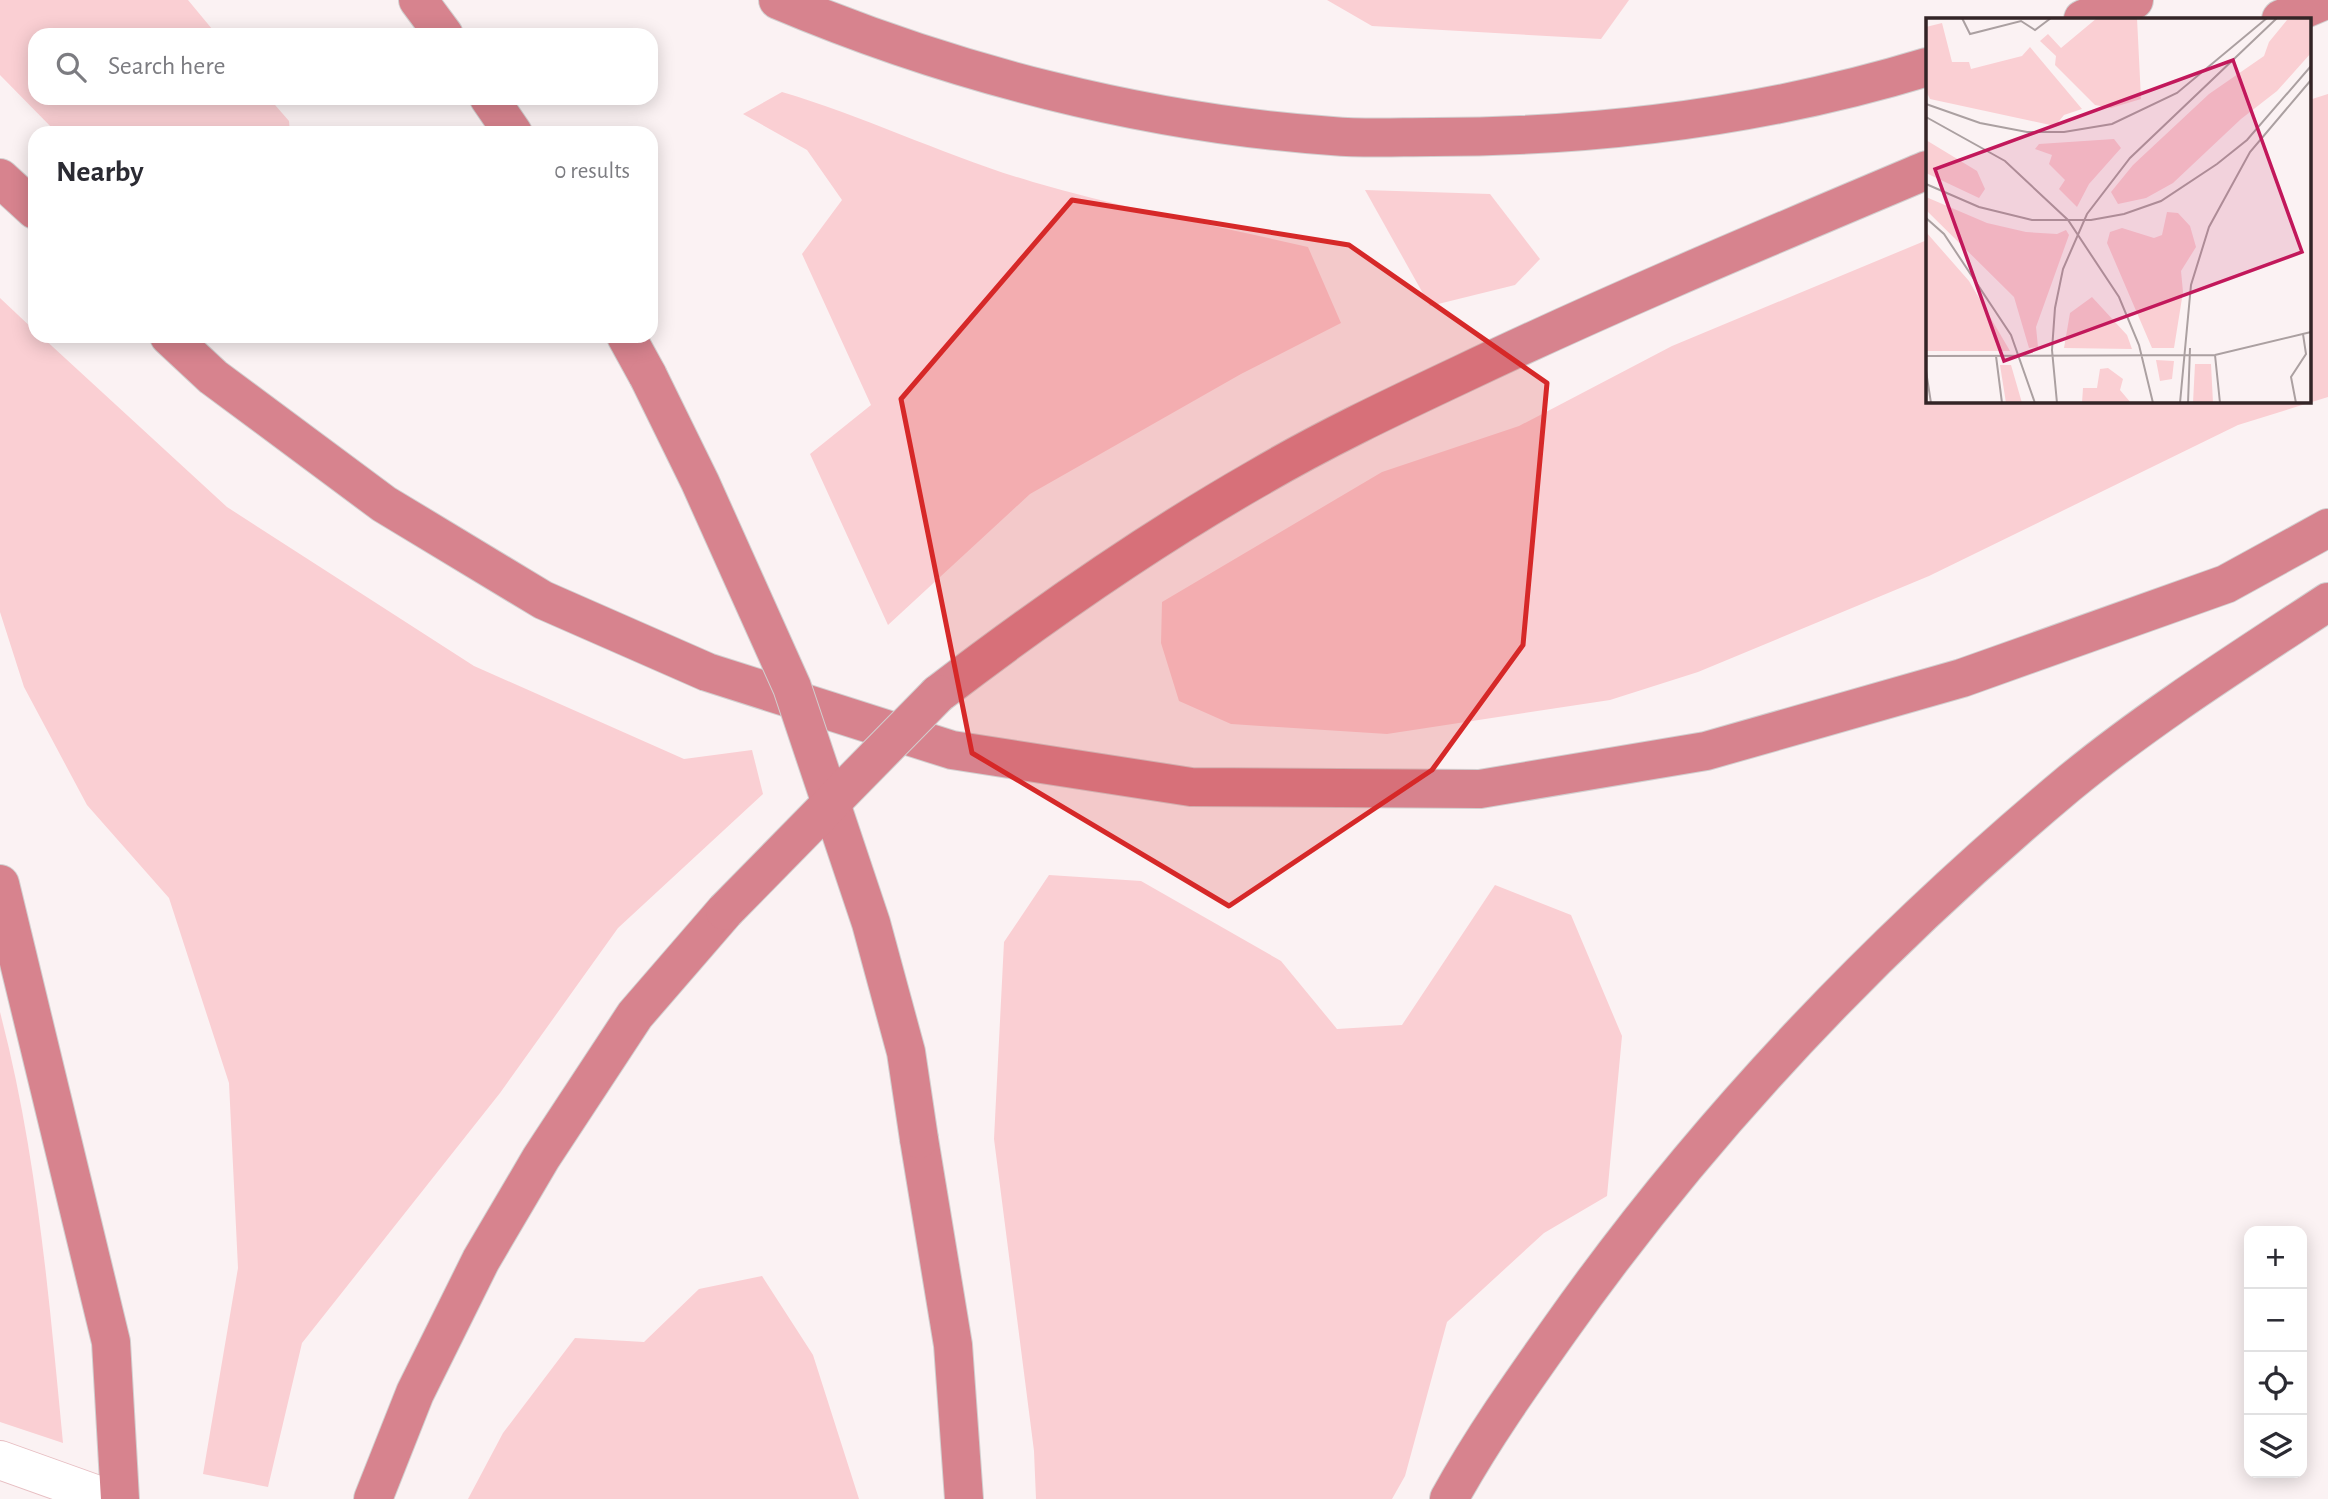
<!DOCTYPE html>
<html lang="en">
<head>
<meta charset="utf-8">
<style>
  body { margin:0; font-family:"Alegreya Sans",sans-serif; background:#f2f2f3; color:#2b2b33 }
  .controls { position:absolute; right:21px; bottom:21px; display:grid; overflow:hidden; border-radius:14px; box-shadow:0 4px 18px #0003 }
  .controls button { width:63px; height:63px; display:grid; place-items:center; padding:0; border:0; border-bottom:2px solid #e1e1e2; background:#fff; color:#2b2b33; font:35px sans-serif }
  .list { margin:0; padding:0; list-style:none }
  h2 { display:flex; justify-content:space-between; align-items:center; height:91px; margin:0; padding:0 28px; font-size:30px }
  h2 small { font-size:23px; font-weight:400; color:#7c7c81 }
  .icon { flex:none; width:38px; height:38px; fill:none; stroke:currentColor; stroke-width:2; stroke-linecap:round; stroke-linejoin:round }
  .map { position:relative; flex:none; width:2328px; height:1499px; overflow:hidden }
  .search { position:absolute; background:#fff; box-shadow:0 4px 18px #0003; left:28px; top:28px; width:630px; height:77px; display:flex; align-items:center; gap:18px; box-sizing:border-box; padding:0 24px; border-radius:21px; color:#7c7c81; font-size:26px }
  .panel { position:absolute; background:#fff; box-shadow:0 4px 18px #0003; left:28px; top:126px; width:630px; height:217px; border-radius:21px }
  .map>svg:first-child { display:block }
  .green { fill:#facfd3 }
  .lines { fill:none; stroke-linecap:round; stroke-linejoin:round }
  .secondary-casing { stroke:#e7bec2; stroke-width:40 }
  .highway-casing { stroke:#d2cfcf; stroke-width:40 }
  .secondary { stroke:#fff; stroke-width:38 }
  .highway { stroke:#d7838e; stroke-width:38 }
  .highway-bridge-casing { stroke:#d2cfcf; stroke-width:40; stroke-linecap:butt }
  .highway-bridge { stroke:#d7838e; stroke-width:38 }
  .marked { fill:#d62828; fill-opacity:0.2; stroke:#d62828; stroke-width:5; stroke-linejoin:round }
  .inset-road { fill:none; stroke:#aba0a1; stroke-width:2 }
  .view { fill:#c2185b; fill-opacity:0.15; stroke:#c2185b; stroke-width:3.5 }
  .inset-edge { fill:none; stroke:#332426; stroke-width:3.5 }
</style>
</head>
<body>
<div class="map">
<svg width="2328" height="1499" viewBox="0 0 2328 1499">
  <rect width="100%" height="100%" fill="#fbf2f3"/>
  <g class="green">
    <path d="M 0,0 L 188,0 L 217,35 L 35,35 L 35,98 L 269,98 L 289,121 L 290,133 L 57,133 L 0,75 Z"/>
    <path d="M 1327,0 L 1629,0 L 1601,39 L 1372,26 Z"/>
    <path d="M 782,92 C 867,117 947,157 1033,182 C 1123,208 1217,226 1308,247 L 1341,323 L 1241,374 L 1030,494 L 888,625 L 810,454 L 871,405 L 802,254 L 842,200 L 807,150 L 743,114 Z"/>
    <path d="M 2328,94 L 2328,397 L 2238,425 L 1929,576 L 1698,672 L 1610,700 L 1387,734 L 1231,724 L 1179,701 L 1161,643 L 1162,602 L 1382,472 L 1519,426 L 1672,346 L 1927,240 L 1927,401 L 2309,401 L 2309,100 Z"/>
    <path d="M 1365,190 L 1490,194 L 1540,259 L 1515,285 L 1430,306 Z"/>
    <path d="M 0,298 L 35,331 L 35,336 L 41,336 L 227,507 L 474,666 L 684,759 L 752,750 L 763,794 L 618,928 L 500,1093 L 302,1343 L 268,1487 L 203,1474 L 238,1268 L 229,1083 L 169,898 L 87,805 L 24,687 L 0,612 Z"/>
    <path d="M 1049,875 L 1141,881 L 1281,961 L 1337,1029 L 1402,1025 L 1495,885 L 1571,915 L 1622,1036 L 1607,1196 L 1544,1233 L 1447,1322 L 1405,1476 L 1392,1499 L 1036,1499 L 1034,1451 L 994,1139 L 1004,942 Z"/>
    <path d="M 0,1012 C 37,1153 49,1298 63,1443 L 0,1422 Z"/>
    <path d="M 762,1276 L 813,1355 L 859,1499 L 468,1499 L 503,1433 L 575,1338 L 644,1342 L 699,1289 Z"/>
  </g>
  <g class="lines">
    <defs>
      <path id="secondary" d="M 0,1460 L 109,1499"/>
      <g id="highway">
        <path d="M 418,0 L 444,35"/>
        <path d="M 778,0 C 951,73 1144,123 1332,136 C 1365,139 1399,137 1432,137 C 1600,137 1766,116 1927,67"/>
        <path d="M 2083,19 L 2134,0"/>
        <path d="M 2281,19 L 2326,0"/>
        <path d="M 489,98 L 513,133"/>
        <path d="M 0,178 L 35,210"/>
        <path d="M 169,336 L 213,377 L 384,504 L 543,600 L 707,672 L 952,750 L 1191,787 L 1480,789 L 1706,751 L 1962,678 L 2226,584 L 2328,528"/>
        <path d="M 626,336 L 648,376"/>
        <path d="M 938,694 C 1040,616 1144,543 1256,479 C 1322,440 1392,407 1462,374 C 1615,301 1771,236 1927,170"/>
        <path d="M 0,884 L 111,1342 L 120,1499"/>
        <path d="M 919,1139 L 953,1345 L 964,1499"/>
        <path d="M 373,1499 L 415,1393 L 481,1260 L 541,1158 L 635,1015 L 725,911"/>
        <path d="M 1449,1499 C 1482,1439 1521,1384 1560,1329 C 1704,1125 1876,945 2067,785 C 2148,718 2240,660 2328,602"/>
      </g>
    </defs>
    <use href="#secondary" class="secondary-casing"/>
    <use href="#highway" class="highway-casing"/>
    <use href="#secondary" class="secondary"/>
    <use href="#highway" class="highway"/>
    <defs>
      <g id="highway-bridge">
        <path d="M 648,376 L 700,482 L 792,687 L 871,923 L 906,1052 L 919,1139"/>
        <path d="M 725,911 L 938,694"/>
      </g>
    </defs>
    <use href="#highway-bridge" class="highway-bridge-casing"/>
    <use href="#highway-bridge" class="highway-bridge"/>
  </g>
  <path class="marked" d="M 1072,200 L 1349,245 L 1547,383 L 1523,645 L 1432,770 L 1229,906 L 972,753 L 901,399 Z"/>
  <g transform="translate(1926 18)">
    <rect width="385" height="385" fill="#fbf2f3"/>
    <path d="M 171,0 L 211,0 L 215,81 L 185,90 L 169,87 L 129,47 L 130,38 L 114,23 L 122,16 L 135,30 ZM 385,0 L 385,35 L 351,73 L 315,101 L 247,165 L 220,180 L 192,186 L 185,174 L 207,147 L 283,76 L 338,38 L 343,24 L 361,2 ZM 16,5 L 26,44 L 43,44 L 45,51 L 96,38 L 104,29 L 156,91 L 138,97 L 129,108 L 4,81 L 0,73 L 0,9 ZM 188,121 L 195,130 L 163,166 L 151,189 L 133,171 L 139,162 L 123,146 L 126,137 L 109,131 L 113,126 ZM 0,122 L 51,153 L 59,171 L 53,180 L 0,155 ZM 0,179 L 61,205 L 100,214 L 131,216 L 140,212 L 143,217 L 110,309 L 112,329 L 103,330 L 88,279 L 0,192 ZM 241,194 L 252,195 L 264,208 L 270,229 L 255,253 L 257,274 L 248,330 L 226,330 L 181,225 L 184,214 L 196,210 L 228,220 L 236,217 ZM 0,214 L 43,263 L 84,333 L 0,333 ZM 166,279 L 201,317 L 206,331 L 138,330 L 144,295 ZM 230,342 L 248,343 L 246,361 L 234,363 ZM 269,346 L 285,346 L 287,385 L 267,385 ZM 74,347 L 85,347 L 96,385 L 80,385 ZM 182,350 L 197,361 L 194,372 L 205,385 L 156,385 L 157,370 L 171,370 L 174,351 Z" fill="#facfd3"/>
    <path class="inset-road" d="M 36,0 L 44,16 L 95,3 L 109,12 L 125,0M 0,86 L 54,105 L 101,114 L 138,114 L 186,106 L 251,75 L 341,0M 0,99 L 79,143 L 142,202 L 193,279 L 213,327 L 227,385M 0,166 L 53,189 L 106,202 L 165,202 L 198,196 L 235,183 L 291,146 L 321,122 L 385,48M 0,200 L 18,216 L 85,317 L 109,385M 289,337 L 294,385M 0,338 L 289,337 L 385,314M 70,338 L 76,385M 0,353 L 5,385M 131,385 L 126,332 L 129,290 L 137,251 L 161,196 L 204,140 L 351,0M 254,385 L 265,267 L 283,209 L 324,134 L 385,62M 262,385 L 264,330M 370,385 L 365,359 L 380,336 L 377,316"/>
    <path class="view" d="M 307,42 L 376,234 L 78,343 L 9,151 Z"/>
    <rect width="385" height="385" class="inset-edge"/>
  </g>
</svg>
<div class="controls">
<button>+</button>
<button>−</button>
<button><svg class="icon" aria-label="locate" viewBox="0 0 24 24"><circle cx="12" cy="12" r="6"/><path d="M12 2v4M12 18v4M2 12h4M18 12h4"/></svg></button>
<button><svg class="icon" aria-label="layers" viewBox="0 0 24 24"><path d="M12 4l9 5-9 5-9-5zM3 14l9 5 9-5"/></svg></button>
</div>
<div class="search"><svg class="icon" aria-label="search" viewBox="0 0 24 24"><circle cx="10" cy="10" r="6"/><path d="M15 15l6 6"/></svg>Search here</div>
<section class="panel">
<h2>Nearby<small>0 results</small></h2>
<ul class="list">
</ul>
</section>
</div>
</body>
</html>
